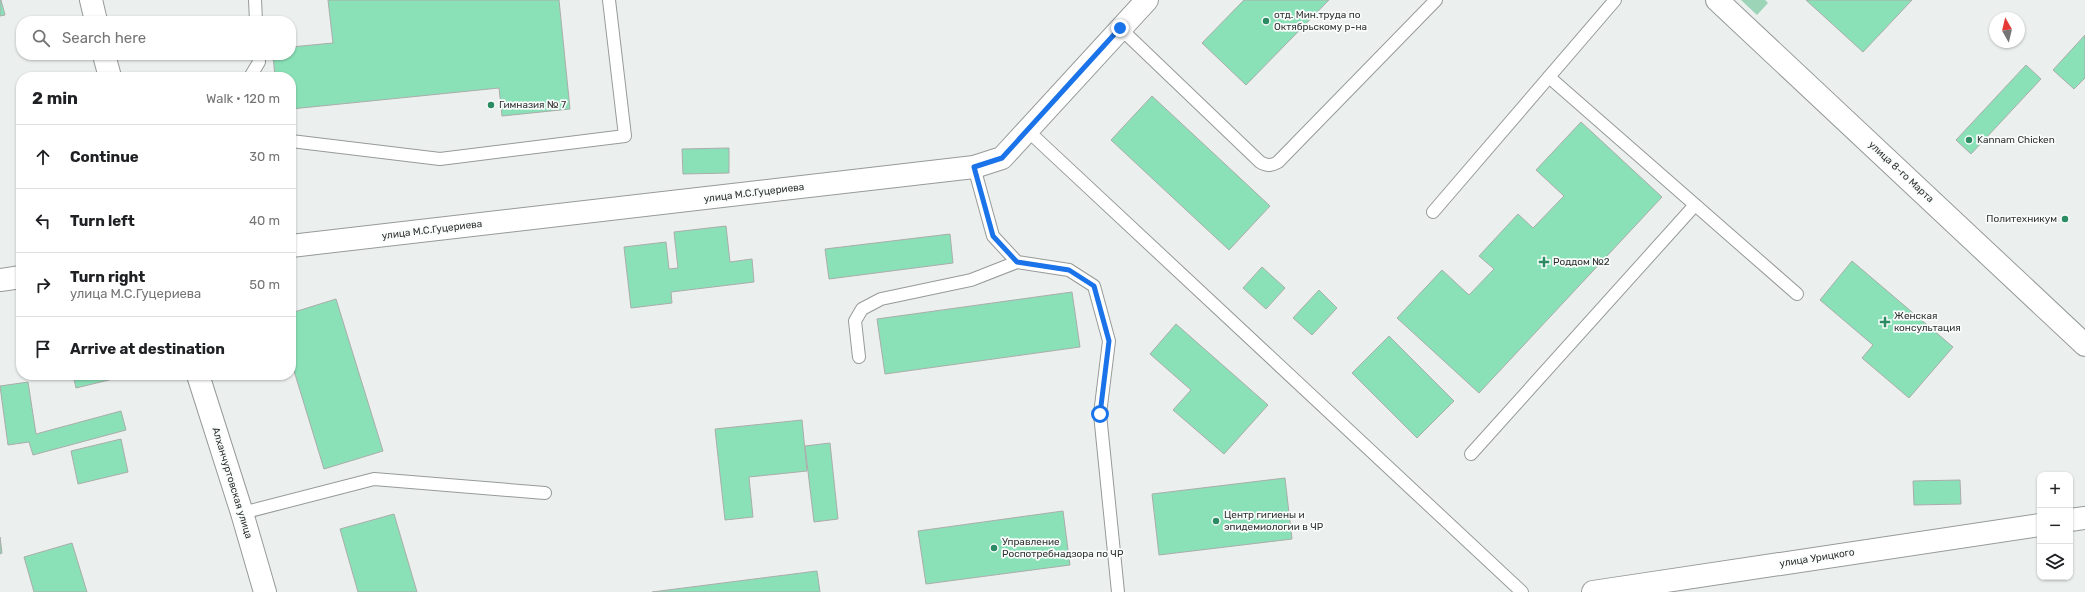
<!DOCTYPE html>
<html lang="en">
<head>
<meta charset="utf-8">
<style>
  body { margin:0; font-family:Rubik,sans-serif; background:#f6f6f6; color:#202124 }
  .controls { position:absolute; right:12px; bottom:12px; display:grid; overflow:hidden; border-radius:8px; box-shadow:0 1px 3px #0004 }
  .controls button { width:36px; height:36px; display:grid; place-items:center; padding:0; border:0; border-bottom:1px solid #e0e0e0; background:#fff; color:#202124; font:20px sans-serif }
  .compass { position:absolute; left:1989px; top:12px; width:36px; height:36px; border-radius:50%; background:#fff; box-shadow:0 1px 3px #0004; rotate:352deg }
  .stop { position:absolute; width:12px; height:12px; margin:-9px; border:3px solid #1a73e8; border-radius:50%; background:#fff }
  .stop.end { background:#1a73e8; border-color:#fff; box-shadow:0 1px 4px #0008 }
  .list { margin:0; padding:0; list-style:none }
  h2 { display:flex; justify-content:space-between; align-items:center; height:52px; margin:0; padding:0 16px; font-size:17px }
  h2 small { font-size:13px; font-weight:400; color:#757577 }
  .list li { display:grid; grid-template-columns:26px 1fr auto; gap:12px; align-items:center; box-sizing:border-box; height:64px; padding:0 16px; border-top:1px solid #e0e0e0 }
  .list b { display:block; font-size:15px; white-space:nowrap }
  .list p { margin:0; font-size:13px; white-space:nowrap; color:#757577 }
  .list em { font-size:13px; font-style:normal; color:#757577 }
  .icon { flex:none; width:22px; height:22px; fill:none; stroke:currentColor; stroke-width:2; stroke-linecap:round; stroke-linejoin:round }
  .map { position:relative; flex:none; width:2085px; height:592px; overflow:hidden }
  .search { position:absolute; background:#fff; box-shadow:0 1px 3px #0004; left:16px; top:16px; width:280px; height:44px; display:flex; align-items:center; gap:10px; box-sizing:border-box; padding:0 14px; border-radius:16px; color:#757577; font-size:15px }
  .panel { position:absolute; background:#fff; box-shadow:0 1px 3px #0004; left:16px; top:72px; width:280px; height:308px; border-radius:16px }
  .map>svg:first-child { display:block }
  .green { fill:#9cd4b7 }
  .building { fill:#8ae1b7; stroke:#aaadab }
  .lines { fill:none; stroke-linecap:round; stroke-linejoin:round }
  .lane-casing { stroke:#969a98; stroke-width:14 }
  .street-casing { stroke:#969a98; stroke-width:24 }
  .secondary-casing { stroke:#969a98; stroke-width:24 }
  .lane { stroke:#fff; stroke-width:12 }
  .street { stroke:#fff; stroke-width:22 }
  .secondary { stroke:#fff; stroke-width:22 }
  .route { stroke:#1a73e8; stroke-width:5 }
  .poi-dot { fill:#2b8c64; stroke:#f8fcfa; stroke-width:1.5 }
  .labels { text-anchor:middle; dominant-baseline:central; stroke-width:3.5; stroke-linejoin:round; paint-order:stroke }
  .poi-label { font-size:10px; fill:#313332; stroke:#f8fcfa; text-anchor:start }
  .street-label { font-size:10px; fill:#313332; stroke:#f8fcfa }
</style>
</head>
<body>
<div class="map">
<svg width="2085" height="592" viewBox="0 0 2085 592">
  <rect width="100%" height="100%" fill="#ebefed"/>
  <path class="green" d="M 1741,0 L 1765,0 L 1768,3 L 1757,15 Z"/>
  <g class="building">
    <path d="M 0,0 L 1,0 L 5,15 L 0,16 Z"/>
    <path d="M 328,0 L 559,0 L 570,109 L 502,116 L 499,88 L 291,109 L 291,77 L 275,77 L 273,55 L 291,55 L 291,47 L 333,43 Z"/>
    <path d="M 1244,0 L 1329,0 L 1246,85 L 1202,43 Z"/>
    <path d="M 1806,0 L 1912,0 L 1863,52 Z"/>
    <path d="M 2085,35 L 2085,78 L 2074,89 L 2053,70 Z"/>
    <path d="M 2026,65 L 2041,79 L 1971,154 L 1956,140 Z"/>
    <path d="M 1152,96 L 1270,206 L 1229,250 L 1111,140 Z"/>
    <path d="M 1581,122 L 1662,197 L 1479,393 L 1397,318 L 1442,270 L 1469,295 L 1494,269 L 1479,256 L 1518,214 L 1533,228 L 1564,196 L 1536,170 Z"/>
    <path d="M 729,148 L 729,173 L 683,174 L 682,149 Z"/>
    <path d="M 726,226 L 730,262 L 752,259 L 754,282 L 671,292 L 672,303 L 631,308 L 624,247 L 666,242 L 669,269 L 678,268 L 674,232 Z"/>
    <path d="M 950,234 L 953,263 L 829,279 L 825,249 Z"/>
    <path d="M 1852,261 L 1953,347 L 1909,398 L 1862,358 L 1873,345 L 1820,300 Z"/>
    <path d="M 1262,267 L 1285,288 L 1266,309 L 1243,288 Z"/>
    <path d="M 1319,290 L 1337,308 L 1312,335 L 1293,318 Z"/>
    <path d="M 1072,292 L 1080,347 L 885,374 L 877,319 Z"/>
    <path d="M 336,299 L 383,451 L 324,469 L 291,361 L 291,313 Z"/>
    <path d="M 1176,324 L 1268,405 L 1224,454 L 1173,410 L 1191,390 L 1150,354 Z"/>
    <path d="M 1389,336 L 1454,401 L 1417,438 L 1352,373 Z"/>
    <path d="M 73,375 L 112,375 L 113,379 L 76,388 Z"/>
    <path d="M 28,382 L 36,434 L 121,411 L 126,430 L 33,455 L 29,442 L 8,445 L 0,386 Z"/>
    <path d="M 802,420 L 807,471 L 749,477 L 753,517 L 725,520 L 715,429 Z"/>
    <path d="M 121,439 L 128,472 L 78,484 L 71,451 Z"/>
    <path d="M 830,443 L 838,519 L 814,522 L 805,446 Z"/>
    <path d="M 1285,478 L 1292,539 L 1159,555 L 1152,494 Z"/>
    <path d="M 1960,480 L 1961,504 L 1914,505 L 1913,481 Z"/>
    <path d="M 1063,511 L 1070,565 L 926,584 L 918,531 Z"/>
    <path d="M 394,514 L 417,592 L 358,592 L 340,529 Z"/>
    <path d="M 0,537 L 2,553 L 0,554 Z"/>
    <path d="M 72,543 L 87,592 L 34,592 L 24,557 Z"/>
    <path d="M 817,571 L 820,592 L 652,592 Z"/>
  </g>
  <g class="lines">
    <defs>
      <g id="lane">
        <path d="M 255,0 L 256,21"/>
        <path d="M 1120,28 L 1260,162 C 1267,166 1271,166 1278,162 L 1436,0"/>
        <path d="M 250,77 L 259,62 L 258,55"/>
        <path d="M 1549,77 L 1797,294"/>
        <path d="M 1027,130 L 1522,592"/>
        <path d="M 291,141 L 440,159 L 625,136 L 609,0"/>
        <path d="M 974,167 L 993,236 L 1017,262 L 1069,270 L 1094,286 L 1109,341 L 1100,414 L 1118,592"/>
        <path d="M 1433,212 L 1615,0"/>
        <path d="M 859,357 L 855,321 L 862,309 L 881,299 L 971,280 L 1017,262"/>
        <path d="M 1471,454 L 1695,205"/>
        <path d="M 242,513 L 374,479 L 545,493"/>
      </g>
      <g id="street">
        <path d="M 91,0 L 96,21"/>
        <path d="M 104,55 L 110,77"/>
        <path d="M 291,246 L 974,167 L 1002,158 L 1147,0"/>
        <path d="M 0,280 L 21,277"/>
        <path d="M 198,375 L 242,513 L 265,592"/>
        <path d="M 2070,520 L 2085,518"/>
        <path d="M 1593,592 L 2040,525"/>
      </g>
      <path id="secondary" d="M 1717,0 L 2085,345"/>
    </defs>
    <use href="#lane" class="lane-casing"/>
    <use href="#street" class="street-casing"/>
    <use href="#secondary" class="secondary-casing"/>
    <use href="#lane" class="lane"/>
    <use href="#street" class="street"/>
    <use href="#secondary" class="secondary"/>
  </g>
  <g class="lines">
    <path class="route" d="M 1100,414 L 1109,341 L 1094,286 L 1069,270 L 1017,262 L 993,236 L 974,167 L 1002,158 L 1120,28"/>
  </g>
  <g class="poi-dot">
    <circle cx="1266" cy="21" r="4"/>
    <circle cx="491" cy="105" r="4"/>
    <circle cx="1969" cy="140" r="4"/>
    <circle cx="2065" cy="219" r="4"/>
    <path d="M1542 256h4v4h4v4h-4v4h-4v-4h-4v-4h4z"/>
    <path d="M1883 316h4v4h4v4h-4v4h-4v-4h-4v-4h4z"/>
    <circle cx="1216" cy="521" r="4"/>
    <circle cx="994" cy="548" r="4"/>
  </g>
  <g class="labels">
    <g class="poi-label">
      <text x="1274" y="15">отд. Мин.труда по<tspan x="1274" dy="12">Октябрьскому р-на</tspan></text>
      <text x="499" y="105">Гимназия № 7</text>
      <text x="1977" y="140">Kannam Chicken</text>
      <text x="2057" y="219" text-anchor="end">Политехникум</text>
      <text x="1553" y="262">Роддом №2</text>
      <text x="1894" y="316">Женская<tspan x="1894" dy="12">консультация</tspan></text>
      <text x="1224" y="515">Центр гигиены и<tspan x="1224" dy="12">эпидемиологии в ЧР</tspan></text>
      <text x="1002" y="542">Управление<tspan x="1002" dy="12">Роспотребнадзора по ЧР</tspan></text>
    </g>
    <g class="street-label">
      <text transform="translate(1901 172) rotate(43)">улица 8-го Марта</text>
      <text transform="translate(754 193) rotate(-7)">улица М.С.Гуцериева</text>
      <text transform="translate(432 230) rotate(-7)">улица М.С.Гуцериева</text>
      <text transform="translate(232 483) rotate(73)">Алханчуртовская улица</text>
      <text transform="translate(1817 558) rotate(-9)">улица Урицкого</text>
    </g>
  </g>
</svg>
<div class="controls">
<button>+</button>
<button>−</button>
<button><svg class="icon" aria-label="layers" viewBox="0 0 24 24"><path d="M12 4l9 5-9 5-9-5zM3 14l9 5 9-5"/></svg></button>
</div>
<svg class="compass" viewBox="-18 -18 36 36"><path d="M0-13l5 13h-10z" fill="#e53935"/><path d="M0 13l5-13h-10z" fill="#757577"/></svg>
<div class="stop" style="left:1100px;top:414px"></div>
<div class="stop end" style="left:1120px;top:28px"></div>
<div class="search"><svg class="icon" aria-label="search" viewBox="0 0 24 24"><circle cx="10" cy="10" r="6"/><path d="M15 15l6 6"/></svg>Search here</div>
<section class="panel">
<h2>2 min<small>Walk · 120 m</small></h2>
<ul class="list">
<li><svg class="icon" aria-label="ahead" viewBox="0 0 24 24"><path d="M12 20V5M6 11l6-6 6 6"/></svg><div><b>Continue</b></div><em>30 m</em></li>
<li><svg class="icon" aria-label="left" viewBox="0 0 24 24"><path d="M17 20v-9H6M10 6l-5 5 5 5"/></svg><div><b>Turn left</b></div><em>40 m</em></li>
<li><svg class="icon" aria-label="right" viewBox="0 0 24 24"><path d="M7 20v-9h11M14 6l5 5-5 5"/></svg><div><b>Turn right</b><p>улица М.С.Гуцериева</p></div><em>50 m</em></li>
<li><svg class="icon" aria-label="arrive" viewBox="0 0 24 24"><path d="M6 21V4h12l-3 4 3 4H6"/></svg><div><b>Arrive at destination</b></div></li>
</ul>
</section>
</div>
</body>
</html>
